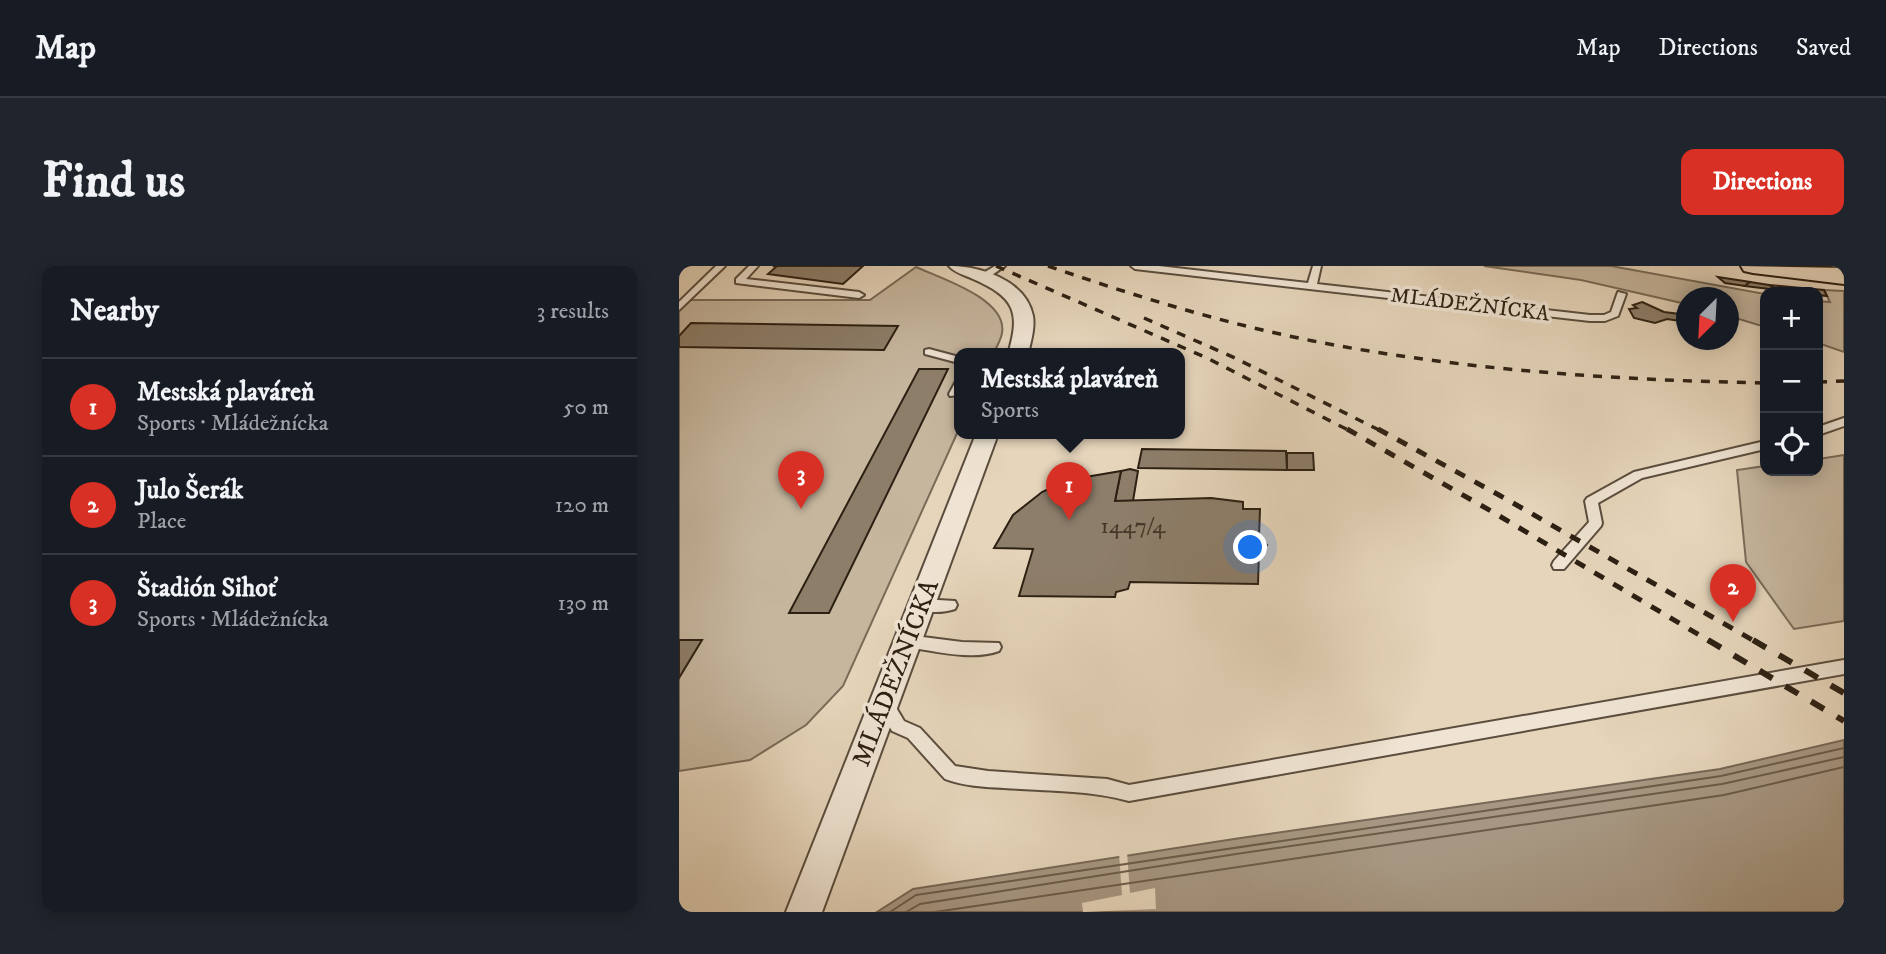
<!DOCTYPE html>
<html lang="en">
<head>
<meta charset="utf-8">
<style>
  body { margin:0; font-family:"IM FELL DW Pica",serif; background:#20242c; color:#f1f3f6 }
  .controls { position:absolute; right:21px; top:21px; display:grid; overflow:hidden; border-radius:14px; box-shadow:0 4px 18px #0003 }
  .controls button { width:63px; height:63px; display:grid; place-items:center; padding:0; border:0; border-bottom:2px solid #363941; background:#171b24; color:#f1f3f6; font:35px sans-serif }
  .compass { position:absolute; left:997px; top:21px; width:63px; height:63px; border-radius:50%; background:#171b24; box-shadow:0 4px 18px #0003; rotate:204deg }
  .you { position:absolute; left:572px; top:282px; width:24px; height:24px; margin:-18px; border:5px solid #fff; border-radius:50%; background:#1a73e8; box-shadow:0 0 0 10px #1a73e833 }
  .badge { display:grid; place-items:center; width:46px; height:46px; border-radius:50%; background:#d93025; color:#fff; font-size:23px; font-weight:700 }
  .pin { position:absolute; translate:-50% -58px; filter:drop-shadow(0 2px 4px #0008) }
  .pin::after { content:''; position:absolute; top:37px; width:24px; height:21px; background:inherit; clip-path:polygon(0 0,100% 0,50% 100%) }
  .popup { position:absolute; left:275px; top:82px; width:231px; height:91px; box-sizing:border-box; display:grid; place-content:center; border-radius:14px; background:#171b24; filter:drop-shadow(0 2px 5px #0005); font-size:23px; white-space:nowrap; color:#9ea1a6 }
  .popup b { font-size:26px; color:#f1f3f6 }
  .popup::after { content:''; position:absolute; left:50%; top:100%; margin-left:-14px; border:14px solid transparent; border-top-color:#171b24 }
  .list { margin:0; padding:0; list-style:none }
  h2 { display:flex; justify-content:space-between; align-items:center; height:91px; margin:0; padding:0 28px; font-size:30px }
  h2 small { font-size:23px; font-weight:400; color:#9ea1a6 }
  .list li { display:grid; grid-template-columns:46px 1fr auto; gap:21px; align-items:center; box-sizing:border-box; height:98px; padding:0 28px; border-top:2px solid #363941 }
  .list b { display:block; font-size:26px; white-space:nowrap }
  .list p { margin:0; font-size:23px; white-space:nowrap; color:#9ea1a6 }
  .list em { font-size:23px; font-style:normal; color:#9ea1a6 }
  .icon { flex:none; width:38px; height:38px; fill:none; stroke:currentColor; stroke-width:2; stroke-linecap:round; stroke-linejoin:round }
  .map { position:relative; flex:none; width:1165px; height:646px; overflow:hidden; border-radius:14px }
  header { display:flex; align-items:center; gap:42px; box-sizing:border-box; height:98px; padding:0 35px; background:#171b24; border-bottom:2px solid #363941 }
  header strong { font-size:33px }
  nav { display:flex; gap:38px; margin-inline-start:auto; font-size:24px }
  .intro { display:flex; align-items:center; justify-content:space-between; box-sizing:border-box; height:168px; padding:0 42px }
  h1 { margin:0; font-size:49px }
  .button { padding:18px 32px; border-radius:14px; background:#d93025; color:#fff; font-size:24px; font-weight:700 }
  main { display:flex; gap:42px; padding:0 42px }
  aside { flex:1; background:#171b24; border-radius:14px; box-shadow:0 4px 18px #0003 }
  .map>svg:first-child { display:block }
  .green { fill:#c6b69e; stroke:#796b58; stroke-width:2 }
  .water { fill:#a79782; stroke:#766756; stroke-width:2 }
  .pier { fill:#e6d5bb }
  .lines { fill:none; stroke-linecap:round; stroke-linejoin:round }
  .shore { stroke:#6a5c4a; stroke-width:2 }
  .building { fill:#8d7e6a; stroke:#2c2013; stroke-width:2 }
  .lane-casing { stroke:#5a4d3d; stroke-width:4 }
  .street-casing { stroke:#5a4d3d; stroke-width:4 }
  .primary-casing { stroke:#2c2013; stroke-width:4 }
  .lane { fill:#efe4d3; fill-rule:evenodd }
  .street { fill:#efe4d3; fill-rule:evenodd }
  .primary { fill:#e6d5bb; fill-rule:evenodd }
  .rail-far2 { stroke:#2c2013; stroke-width:3.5; stroke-dasharray:9 9; stroke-linecap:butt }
  .rail-far1 { stroke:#2c2013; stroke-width:5; stroke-dasharray:11 11; stroke-linecap:butt }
  .rail { stroke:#2c2013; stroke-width:6; stroke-dasharray:15 15; stroke-linecap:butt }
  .labels { text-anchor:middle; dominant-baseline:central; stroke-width:7; stroke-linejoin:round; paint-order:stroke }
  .far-street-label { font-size:21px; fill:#2c2013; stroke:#efe4d3 }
  .number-label { font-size:23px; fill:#443829 }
  .street-label { font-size:26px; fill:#2c2013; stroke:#efe4d3 }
</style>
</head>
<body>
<header>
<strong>Map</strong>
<nav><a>Map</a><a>Directions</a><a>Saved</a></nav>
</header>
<div class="intro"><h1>Find us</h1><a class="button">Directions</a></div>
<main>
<aside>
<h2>Nearby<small>3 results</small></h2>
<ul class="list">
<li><span class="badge">1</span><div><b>Mestská plaváreň</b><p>Sports · Mládežnícka</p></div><em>50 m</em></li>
<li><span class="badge">2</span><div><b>Julo Šerák</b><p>Place</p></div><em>120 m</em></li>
<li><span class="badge">3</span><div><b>Štadión Sihoť</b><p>Sports · Mládežnícka</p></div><em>130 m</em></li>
</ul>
</aside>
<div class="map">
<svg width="1165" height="646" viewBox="0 0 1165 646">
  <rect width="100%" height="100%" fill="#e6d5bb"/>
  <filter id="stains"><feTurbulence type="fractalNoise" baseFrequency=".00286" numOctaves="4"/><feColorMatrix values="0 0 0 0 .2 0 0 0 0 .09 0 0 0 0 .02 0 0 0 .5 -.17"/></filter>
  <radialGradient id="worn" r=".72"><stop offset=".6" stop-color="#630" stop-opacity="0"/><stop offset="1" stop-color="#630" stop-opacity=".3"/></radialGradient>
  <g class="green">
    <path d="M 805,0 L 932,0 L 1086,28 L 1086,61 L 1050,50 L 1050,32 L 1008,32 L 1007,38 L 902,14 Z"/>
    <path d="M 237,1 C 261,12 329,33 323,67 C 322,74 317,82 314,88 L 280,88 L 280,163 L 164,420 L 127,459 L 71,494 L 0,505 L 0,34 L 191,34 Z"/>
    <path d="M 1145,24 L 1165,25 L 1165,86 L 1139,77 L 1139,35 L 1151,36 Z"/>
    <path d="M 1165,189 L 1165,355 L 1115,363 L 1067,296 L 1058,204 L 1086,200 L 1086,205 L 1139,205 L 1139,193 Z"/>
  </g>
  <path class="water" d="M 1165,474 L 1165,646 L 198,646 L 234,623 L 555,573 L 1041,503 Z"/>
  <path class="pier" d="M 448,586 L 451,627 L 476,622 L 477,643 L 404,646 L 403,637 L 443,629 L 440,587 Z"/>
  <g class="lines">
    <g class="shore">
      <path d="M 211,646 L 237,629 L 1042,510 L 1165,482"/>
      <path d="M 227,646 L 241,638 L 557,588 L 1043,518 L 1165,491"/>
      <path d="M 256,646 L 1045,529 L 1165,501"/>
    </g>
  </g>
  <g class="building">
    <path d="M 184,0 L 164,18 L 89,8 L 97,1 L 94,0 Z"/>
    <path d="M 1039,11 L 1071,16 L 1066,20 L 1046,17 Z"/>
    <path d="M 1071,16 L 1090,19 L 1099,24 L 1066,20 Z"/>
    <path d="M 1090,19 L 1123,22 L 1119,26 L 1112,26 L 1099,24 Z"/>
    <path d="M 1123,22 L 1145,24 L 1148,30 L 1139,29 L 1139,26 L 1119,26 Z"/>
    <path d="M 963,36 L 985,46 L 1008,49 L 1008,56 L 988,53 L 976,57 L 955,52 L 950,43 L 958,42 L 954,39 Z"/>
    <path d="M 12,57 L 219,60 L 205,84 L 0,81 L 0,70 Z"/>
    <path d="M 240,103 L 269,103 L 150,347 L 110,347 Z"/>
    <path d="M 463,183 L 607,185 L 608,204 L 459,202 Z"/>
    <path d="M 608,187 L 634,187 L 635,204 L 608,204 Z"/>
    <path d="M 451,203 L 459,205 L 454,235 L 436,235 L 442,205 Z"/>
    <path d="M 442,205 L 436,235 L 532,232 L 564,236 L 564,243 L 581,243 L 580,271 L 588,279 L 580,286 L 579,318 L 451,316 L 449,323 L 437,326 L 436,331 L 340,330 L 354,283 L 315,282 L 334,249 L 363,226 L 389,214 Z"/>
    <path d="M 0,374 L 23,374 L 0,412 Z"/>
  </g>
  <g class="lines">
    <defs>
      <g id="lane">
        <path d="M 37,0 L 46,0 L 0,44 L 0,36 Z"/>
        <path d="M 70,0 L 79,0 L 67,13 L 180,26 L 185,29 L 180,32 L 57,17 L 57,13 Z"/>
        <path d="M 316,0 L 326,0 L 307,13 L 301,13 L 301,9 Z"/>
        <path d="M 452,0 L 480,0 L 629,17 L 634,0 L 642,0 L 638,18 L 911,49 L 925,49 L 932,46 L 939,26 L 947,28 L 939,50 L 926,55 L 911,55 L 456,3 Z"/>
        <path d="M 250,83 L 280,91 L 280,97 L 246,88 L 246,84 Z"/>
        <path d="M 290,84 L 295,88 L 284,88 Z"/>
        <path d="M 280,116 L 280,129 L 271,130 L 270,128 L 276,117 Z"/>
        <path d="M 1165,152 L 1165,160 L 1139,169 L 1139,161 Z"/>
        <path d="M 1086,175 L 1086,183 L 963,212 L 919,237 L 923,257 L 922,260 L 885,303 L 875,303 L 873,299 L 875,295 L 910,256 L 906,235 L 908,232 L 955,206 Z"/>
        <path d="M 242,333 L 276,335 L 278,339 L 276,343 C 265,347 248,347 237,343 L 235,339 L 237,335 Z"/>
        <path d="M 228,369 L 283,376 L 320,377 L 322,381 L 320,385 C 293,395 256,385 228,381 L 223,379 L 221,375 L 223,371 Z"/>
        <path d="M 1165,394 L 1165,408 L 450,535 C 410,524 367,525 325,522 C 306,521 284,520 266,513 L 229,472 L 213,465 L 198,438 L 200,433 L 206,431 L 212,433 L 225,455 L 241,462 L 276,500 L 309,505 L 428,513 L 450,519 Z"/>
      </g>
      <g id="street">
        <path d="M 270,0 C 301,0 347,14 354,50 C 356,62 352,75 349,88 L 329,88 C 342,45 335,31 294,13 C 286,9 276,7 270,0 Z"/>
        <path d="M 297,168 L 319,168 L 143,646 L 107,646 Z"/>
      </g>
      <path id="primary" d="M 1062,0 L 1165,2 L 1165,18 L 1074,7 L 1065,5 Z"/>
    </defs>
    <use href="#lane" class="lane-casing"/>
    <use href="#street" class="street-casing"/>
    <use href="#primary" class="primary-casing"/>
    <use href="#lane" class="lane"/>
    <use href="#street" class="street"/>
    <use href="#primary" class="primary"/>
    <g class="rail-far2">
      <path d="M 317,0 L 528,92 L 671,165"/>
      <path d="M 369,0 C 456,30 543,57 634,75 C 783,104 934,114 1086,117"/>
      <path d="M 465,52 L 556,92 L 702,165"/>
      <path d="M 1139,116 L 1165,115"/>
    </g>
    <g class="rail-far1">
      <path d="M 668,163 L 812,245 L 1032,376"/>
      <path d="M 699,163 L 820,229 L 1077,376"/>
    </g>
    <g class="rail">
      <path d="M 1029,374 L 1165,455"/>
      <path d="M 1074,374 L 1165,427"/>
    </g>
  </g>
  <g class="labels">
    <g class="far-street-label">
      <text transform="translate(791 39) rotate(7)">MLÁDEŽNÍCKA</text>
    </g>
    <g class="number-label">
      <text x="454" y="260">1447/4</text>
    </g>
    <g class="street-label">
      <text transform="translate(217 407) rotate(-69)">MLÁDEŽNÍCKA</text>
    </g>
  </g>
  <rect width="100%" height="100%" filter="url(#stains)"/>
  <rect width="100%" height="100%" fill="url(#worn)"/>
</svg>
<div class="controls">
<button>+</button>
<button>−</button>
<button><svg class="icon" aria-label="locate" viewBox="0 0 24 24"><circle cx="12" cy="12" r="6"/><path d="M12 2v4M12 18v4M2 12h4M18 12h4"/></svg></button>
</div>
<svg class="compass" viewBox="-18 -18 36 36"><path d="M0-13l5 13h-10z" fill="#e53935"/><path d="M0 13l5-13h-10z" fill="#9ea1a6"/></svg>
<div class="you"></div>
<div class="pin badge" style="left:390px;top:254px">1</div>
<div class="popup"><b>Mestská plaváreň</b>Sports</div>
<div class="pin badge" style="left:1054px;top:356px">2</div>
<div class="pin badge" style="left:122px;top:243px">3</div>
</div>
</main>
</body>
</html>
